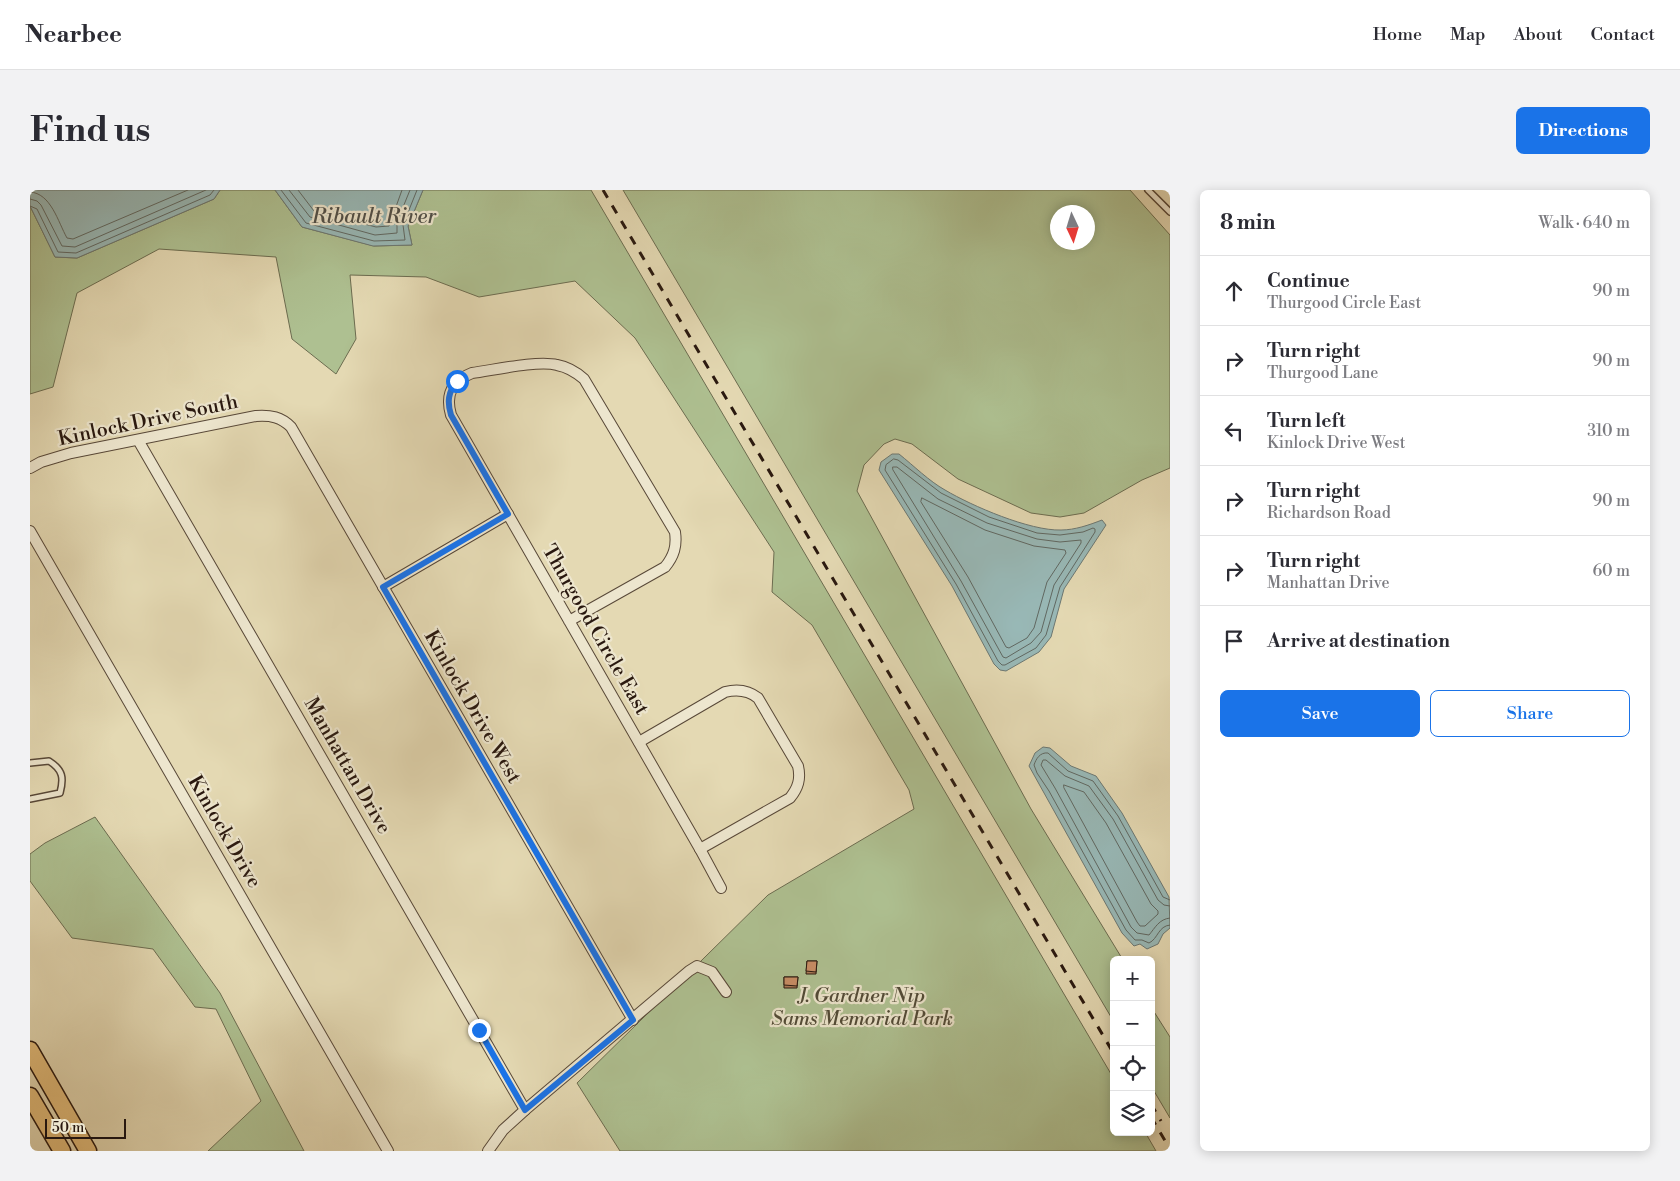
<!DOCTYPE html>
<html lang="en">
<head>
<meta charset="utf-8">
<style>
  body { margin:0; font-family:"Libre Bodoni",serif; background:#f2f2f3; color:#2b2b33 }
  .controls { position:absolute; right:15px; bottom:15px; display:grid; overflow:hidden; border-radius:8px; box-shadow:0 2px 12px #0003 }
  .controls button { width:45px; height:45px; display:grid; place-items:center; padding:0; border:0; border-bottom:1px solid #e1e1e2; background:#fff; color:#2b2b33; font:25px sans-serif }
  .compass { position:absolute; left:1020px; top:15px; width:45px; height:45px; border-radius:50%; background:#fff; box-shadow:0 2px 12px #0003; rotate:176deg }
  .scale { position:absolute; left:15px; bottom:12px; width:81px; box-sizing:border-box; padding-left:5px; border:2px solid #29180f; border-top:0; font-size:14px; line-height:18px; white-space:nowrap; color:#29180f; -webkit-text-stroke:4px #ede6ce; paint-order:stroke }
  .stop { position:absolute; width:15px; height:15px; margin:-11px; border:4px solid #1a73e8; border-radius:50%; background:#fff }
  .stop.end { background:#1a73e8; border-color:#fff; box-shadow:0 1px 5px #0008 }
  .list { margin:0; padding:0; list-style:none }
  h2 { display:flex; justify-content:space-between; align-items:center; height:65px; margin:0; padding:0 20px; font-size:21px }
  h2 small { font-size:16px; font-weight:400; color:#7c7c81 }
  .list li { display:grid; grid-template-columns:32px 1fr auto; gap:15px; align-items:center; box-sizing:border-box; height:70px; padding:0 20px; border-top:1px solid #e1e1e2 }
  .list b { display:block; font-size:19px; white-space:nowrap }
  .list p { margin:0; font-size:16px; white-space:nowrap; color:#7c7c81 }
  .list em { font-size:16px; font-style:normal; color:#7c7c81 }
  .actions { display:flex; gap:10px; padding:15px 20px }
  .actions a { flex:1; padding:11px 0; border:1px solid #1a73e8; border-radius:8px; text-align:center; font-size:18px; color:#1a73e8 }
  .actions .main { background:#1a73e8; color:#fff }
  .icon { flex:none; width:28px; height:28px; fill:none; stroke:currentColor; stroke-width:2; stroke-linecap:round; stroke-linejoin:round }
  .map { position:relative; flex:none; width:1140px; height:961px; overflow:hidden; border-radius:8px }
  header { display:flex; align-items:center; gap:30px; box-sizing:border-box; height:70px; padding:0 25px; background:#fff; border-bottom:1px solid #e1e1e2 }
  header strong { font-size:24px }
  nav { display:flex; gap:28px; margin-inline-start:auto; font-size:18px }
  .intro { display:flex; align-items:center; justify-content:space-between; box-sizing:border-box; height:120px; padding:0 30px }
  h1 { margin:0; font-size:35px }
  .button { padding:12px 22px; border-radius:8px; background:#1a73e8; color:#fff; font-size:18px; font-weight:700 }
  main { display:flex; gap:30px; padding:0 30px }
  aside { flex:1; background:#fff; border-radius:8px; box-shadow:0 2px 12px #0003 }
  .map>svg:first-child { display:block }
  .green { fill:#aec091; stroke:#6c6c50; fill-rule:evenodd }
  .water { fill:#98b8b6; stroke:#6c7873 }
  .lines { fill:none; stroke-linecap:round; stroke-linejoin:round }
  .shore { stroke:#606862; stroke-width:1 }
  .service-casing { stroke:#584838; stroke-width:8 }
  .minor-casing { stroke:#584838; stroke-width:12 }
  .trunk-casing { stroke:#29180f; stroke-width:19 }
  .service { stroke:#ede6ce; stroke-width:5 }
  .minor { stroke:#ede6ce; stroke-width:10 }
  .trunk { stroke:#e2bc7a; stroke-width:16 }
  .rail { stroke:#29180f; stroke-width:3; stroke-dasharray:9 9; stroke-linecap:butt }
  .wall { fill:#ad7a58; stroke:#29180f }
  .building { fill:#c98e66; stroke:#29180f }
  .route { stroke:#1a73e8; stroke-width:6 }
  .labels { text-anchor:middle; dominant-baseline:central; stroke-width:4.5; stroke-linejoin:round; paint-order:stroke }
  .street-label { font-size:20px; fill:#29180f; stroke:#ede6ce }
  .park-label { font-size:20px; font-style:italic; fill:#514a36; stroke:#ede6ce }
  .water-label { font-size:21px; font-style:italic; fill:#505049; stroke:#ede6ce }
</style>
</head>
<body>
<header>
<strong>Nearbee</strong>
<nav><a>Home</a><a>Map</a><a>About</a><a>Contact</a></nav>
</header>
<div class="intro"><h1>Find us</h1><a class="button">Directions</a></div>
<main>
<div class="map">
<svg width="1140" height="961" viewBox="0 0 1140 961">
  <rect width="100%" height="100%" fill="#e4d9b3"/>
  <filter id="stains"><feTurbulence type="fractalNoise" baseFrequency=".004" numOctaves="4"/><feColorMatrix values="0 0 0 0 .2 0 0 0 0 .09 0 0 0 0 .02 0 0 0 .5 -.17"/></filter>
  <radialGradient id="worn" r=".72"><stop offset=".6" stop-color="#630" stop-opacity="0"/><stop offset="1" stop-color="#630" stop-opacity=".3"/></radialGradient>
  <g class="green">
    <path d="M 190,0 L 245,0 L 272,37 L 344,56 L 382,55 L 378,36 L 393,0 L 561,0 L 1084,889 L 1084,942 L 1115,942 L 1126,961 L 590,961 L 547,893 L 738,705 L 884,619 L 879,600 L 782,435 L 742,402 L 744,362 L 605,148 L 545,91 L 449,107 L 396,87 L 320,85 L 326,149 L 306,184 L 262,149 L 246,67 L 129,59 L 47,103 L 23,197 L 0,204 L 0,16 L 25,67 L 47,68 L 184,9 Z"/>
    <path d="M 593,0 L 1100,0 L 1140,45 L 1140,278 L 1112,290 L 1054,323 L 1030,327 L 1001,323 L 928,289 L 882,254 L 865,249 L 854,254 L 834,275 L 827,301 L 1001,619 L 1093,770 L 1084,770 L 1084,832 ZM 1028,22 L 1058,22 L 1058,52 L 1028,52 Z"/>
    <path d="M 65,627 L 190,803 L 274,961 L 178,961 L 231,911 L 186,819 L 165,817 L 123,759 L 42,748 L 0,691 L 0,664 L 15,653 Z"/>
    <path d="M 1121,817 L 1140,847 L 1140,928 L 1121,896 Z"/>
  </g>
  <g class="water">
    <path d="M 0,0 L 190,0 L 184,9 L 47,68 L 25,67 L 0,16 Z"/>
    <path d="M 245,0 L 393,0 L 378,36 L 382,55 L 343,56 L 272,37 Z"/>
    <path d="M 862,264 L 869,264 C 884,276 899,291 915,300 C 942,316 1000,341 1031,340 C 1045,340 1059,335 1072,330 L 1076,335 L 1034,399 L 1021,447 L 1009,462 L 976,481 L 970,480 L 964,474 L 922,396 L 849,280 L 851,272 Z"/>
    <path d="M 1013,557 L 1020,558 L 1041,576 L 1066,586 L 1092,623 L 1139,707 L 1140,738 L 1133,744 L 1128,754 L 1117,759 L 1110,754 L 1104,756 L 1092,743 L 999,576 L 1005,563 Z"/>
  </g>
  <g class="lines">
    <g class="shore">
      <path d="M 251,0 L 276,33 L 344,51 L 375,50 L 373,35 L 387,0"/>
      <path d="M 259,0 L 280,27 L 345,45 L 367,43 L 367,32 L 380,0"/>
      <path d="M 268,0 L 284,21 L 346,37 L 359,36 L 372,0"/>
      <path d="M 0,2 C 21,3 28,32 37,48 L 43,49 L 158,0"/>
      <path d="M 0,9 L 7,11 L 11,15 L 32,56 L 45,57 L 176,0"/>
      <path d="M 0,16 L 7,19 L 28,62 L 46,63 L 180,5 L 184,0"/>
      <path d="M 864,269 L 868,270 L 911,303 L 959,327 L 1007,343 L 1030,345 L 1053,342 L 1063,338 L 1065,339 L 1065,342 L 1030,397 L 1016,445 L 1006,458 L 975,475 L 972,475 L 968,471 L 926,394 L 855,280 L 856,275 Z"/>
      <path d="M 863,277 L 867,277 L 908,309 L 957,333 L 1007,349 L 1030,352 L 1051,350 L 1051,353 L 1024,395 L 1011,442 L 1001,453 L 976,468 L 973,467 L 931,391 L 863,280 Z"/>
      <path d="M 892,308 L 955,340 L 1004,356 L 1035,360 L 1036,363 L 1017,392 L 1004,438 L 997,448 L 979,458 L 976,457 L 938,387 L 891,312 Z"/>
      <path d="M 1034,595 L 1054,602 L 1076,633 L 1121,714 L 1128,721 L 1128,724 L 1115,736 L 1110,736 L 1107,732 L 1034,598 Z"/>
      <path d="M 1140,710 L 1133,707 L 1088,626 L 1063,591 L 1038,581 L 1018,563 C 1010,562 1006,569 1004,575 L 1007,583 L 1019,601 L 1096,740 L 1105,750 L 1112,750 L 1119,753 C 1128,749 1128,736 1140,735"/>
      <path d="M 1140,716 L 1134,715 L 1128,710 L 1083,629 L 1059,596 L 1035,586 L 1016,570 L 1013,570 L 1011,575 L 1025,598 L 1101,737 L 1107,743 L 1119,745 C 1125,738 1129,729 1140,728"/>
    </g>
    <defs>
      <g id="service">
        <path d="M 1118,0 L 1140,22"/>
        <path d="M 0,609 L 30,603 C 34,588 33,580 19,571 L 0,573"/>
      </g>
      <g id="minor">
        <path d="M 108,250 L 495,920"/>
        <path d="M 0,278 L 11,272 L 41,263 L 226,226 C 241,225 251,227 261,237 L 603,830"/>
        <path d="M 0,341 L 358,961"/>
        <path d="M 353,397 L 478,324"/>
        <path d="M 539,431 L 635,377 C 644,366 647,356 645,342 L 554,189 C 546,182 538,177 527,175 C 508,170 464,180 442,183 C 422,191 415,204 421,225 L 670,659 L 691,698"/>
        <path d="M 609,552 L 695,502 C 707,499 718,500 728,508 L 768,576 C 771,589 768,598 760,608 L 670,659"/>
        <path d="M 458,961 L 473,940 L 495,920 L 659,781 L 667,776 L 682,782 L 696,802"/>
      </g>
      <g id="trunk">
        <path d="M 0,860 L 58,961"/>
        <path d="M 0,906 L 32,961"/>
      </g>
    </defs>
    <use href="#service" class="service-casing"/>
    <use href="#minor" class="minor-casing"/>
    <use href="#trunk" class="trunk-casing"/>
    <use href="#service" class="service"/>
    <use href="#minor" class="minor"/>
    <use href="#trunk" class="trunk"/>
    <g class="rail">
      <path d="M 573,0 L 1084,864"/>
      <path d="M 1121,914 L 1131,931"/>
      <path d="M 1121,927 L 1140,959"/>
    </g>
  </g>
  <g class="wall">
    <path d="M 777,771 L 787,771 L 786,784 L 776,784 Z"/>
    <path d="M 754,787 L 768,787 L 767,798 L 754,798 Z"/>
  </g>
  <g class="building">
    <path d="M 777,771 L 787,771 L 786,782 L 776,781 Z"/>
    <path d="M 754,787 L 768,787 L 767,796 L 754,795 Z"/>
  </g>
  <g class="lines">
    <path class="route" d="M 427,191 C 418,202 417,212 421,225 L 478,324 L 353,397 L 603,830 L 495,920 L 449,840"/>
  </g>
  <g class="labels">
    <g class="street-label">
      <text transform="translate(118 231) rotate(-12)">Kinlock Drive South</text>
      <text transform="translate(565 440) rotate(60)">Thurgood Circle East</text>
      <text transform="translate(442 517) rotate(60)">Kinlock Drive West</text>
      <text transform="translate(317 576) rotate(60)">Manhattan Drive</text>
      <text transform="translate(194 642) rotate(60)">Kinlock Drive</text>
    </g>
    <g class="park-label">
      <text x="832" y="806">J. Gardner Nip<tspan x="832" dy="23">Sams Memorial Park</tspan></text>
    </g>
    <g class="water-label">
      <text x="344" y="27">Ribault River</text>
    </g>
  </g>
  <rect width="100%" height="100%" filter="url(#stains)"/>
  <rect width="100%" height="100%" fill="url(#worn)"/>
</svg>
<div class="controls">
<button>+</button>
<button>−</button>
<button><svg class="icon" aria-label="locate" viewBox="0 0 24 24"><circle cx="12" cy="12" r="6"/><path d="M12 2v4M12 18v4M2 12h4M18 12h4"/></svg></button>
<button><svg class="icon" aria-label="layers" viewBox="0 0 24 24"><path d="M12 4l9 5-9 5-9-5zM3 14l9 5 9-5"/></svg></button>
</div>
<svg class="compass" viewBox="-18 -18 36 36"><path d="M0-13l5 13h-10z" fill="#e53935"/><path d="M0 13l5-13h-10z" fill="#7c7c81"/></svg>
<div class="scale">50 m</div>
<div class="stop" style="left:427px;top:191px"></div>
<div class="stop end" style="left:449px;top:840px"></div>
</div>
<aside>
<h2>8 min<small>Walk · 640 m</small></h2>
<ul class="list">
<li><svg class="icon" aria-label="ahead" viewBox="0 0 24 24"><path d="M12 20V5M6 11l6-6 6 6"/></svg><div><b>Continue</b><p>Thurgood Circle East</p></div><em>90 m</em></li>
<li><svg class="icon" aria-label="right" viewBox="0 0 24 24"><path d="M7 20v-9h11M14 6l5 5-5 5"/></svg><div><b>Turn right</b><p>Thurgood Lane</p></div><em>90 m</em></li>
<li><svg class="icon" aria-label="left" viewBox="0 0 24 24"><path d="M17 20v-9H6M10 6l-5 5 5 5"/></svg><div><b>Turn left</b><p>Kinlock Drive West</p></div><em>310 m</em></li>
<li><svg class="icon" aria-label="right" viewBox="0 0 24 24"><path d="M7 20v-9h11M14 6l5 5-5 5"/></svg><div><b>Turn right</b><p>Richardson Road</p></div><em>90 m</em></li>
<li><svg class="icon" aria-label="right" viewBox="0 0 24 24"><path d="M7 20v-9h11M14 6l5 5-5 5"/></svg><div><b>Turn right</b><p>Manhattan Drive</p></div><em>60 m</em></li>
<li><svg class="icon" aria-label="arrive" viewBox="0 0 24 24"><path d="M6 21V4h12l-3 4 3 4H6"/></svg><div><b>Arrive at destination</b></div></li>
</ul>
<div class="actions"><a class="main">Save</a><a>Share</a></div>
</aside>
</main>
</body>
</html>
